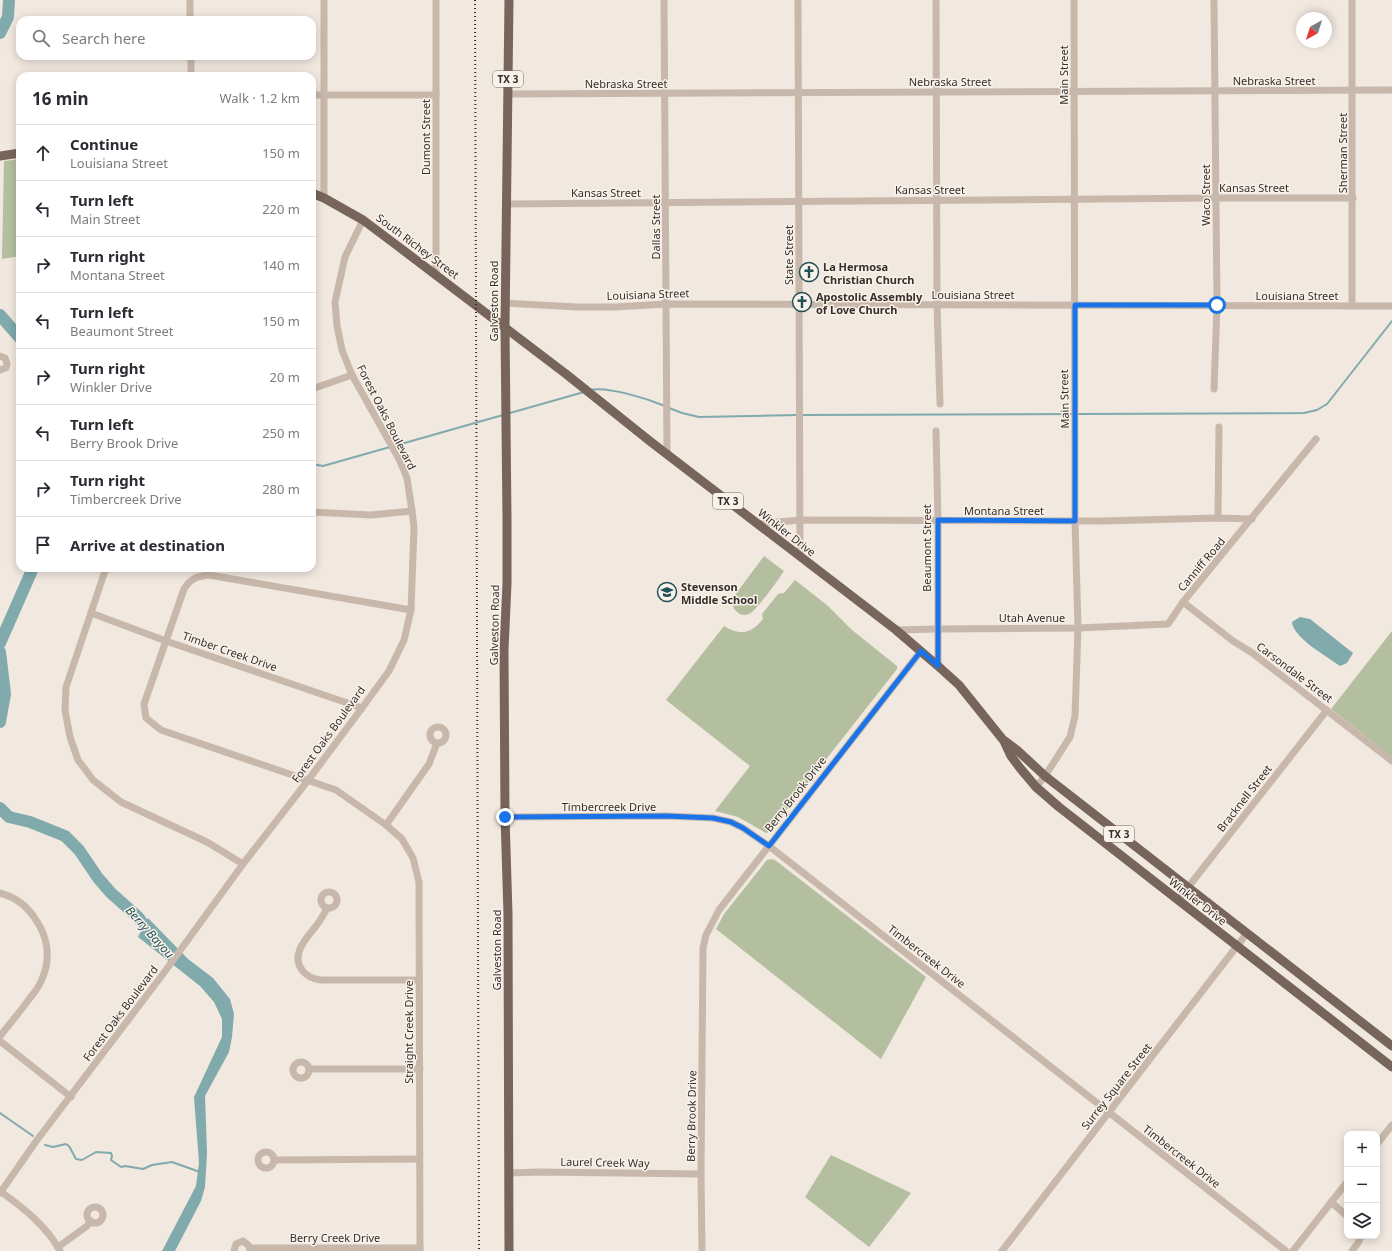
<!DOCTYPE html>
<html lang="en">
<head>
<meta charset="utf-8">
<style>
  body { margin:0; font-family:"Noto Sans",sans-serif; background:#f7f7f7; color:#2b2b33 }
  .controls { position:absolute; right:12px; bottom:12px; display:grid; overflow:hidden; border-radius:8px; box-shadow:0 2px 10px #0003 }
  .controls button { width:36px; height:36px; display:grid; place-items:center; padding:0; border:0; border-bottom:1px solid #e1e1e2; background:#fff; color:#2b2b33; font:20px sans-serif }
  .compass { position:absolute; left:1296px; top:12px; width:36px; height:36px; border-radius:50%; background:#fff; box-shadow:0 2px 10px #0003; rotate:219deg }
  .stop { position:absolute; width:12px; height:12px; margin:-9px; border:3px solid #1a73e8; border-radius:50%; background:#fff }
  .stop.end { background:#1a73e8; border-color:#fff; box-shadow:0 1px 4px #0008 }
  .list { margin:0; padding:0; list-style:none }
  h2 { display:flex; justify-content:space-between; align-items:center; height:52px; margin:0; padding:0 16px; font-size:17px }
  h2 small { font-size:13px; font-weight:400; color:#7c7c81 }
  .list li { display:grid; grid-template-columns:26px 1fr auto; gap:12px; align-items:center; box-sizing:border-box; height:56px; padding:0 16px; border-top:1px solid #e1e1e2 }
  .list b { display:block; font-size:15px; white-space:nowrap }
  .list p { margin:0; font-size:13px; white-space:nowrap; color:#7c7c81 }
  .list em { font-size:13px; font-style:normal; color:#7c7c81 }
  .icon { flex:none; width:22px; height:22px; fill:none; stroke:currentColor; stroke-width:2; stroke-linecap:round; stroke-linejoin:round }
  .map { position:relative; flex:none; width:1392px; height:1251px; overflow:hidden }
  .search { position:absolute; background:#fff; box-shadow:0 2px 10px #0003; left:16px; top:16px; width:300px; height:44px; display:flex; align-items:center; gap:10px; box-sizing:border-box; padding:0 14px; border-radius:12px; color:#7c7c81; font-size:15px }
  .panel { position:absolute; background:#fff; box-shadow:0 2px 10px #0003; left:16px; top:72px; width:300px; height:500px; border-radius:12px }
  .map>svg:first-child { display:block }
  .green { fill:#b4bf9f }
  .water { fill:#80aaac }
  .lines { fill:none; stroke-linecap:round; stroke-linejoin:round }
  .stream { stroke:#80aaac; stroke-width:2 }
  .river { stroke:#80aaac; stroke-width:12 }
  .minor { stroke:#c8b8ab; stroke-width:7 }
  .major { stroke:#77655c; stroke-width:9 }
  .rail { stroke:#372e2a; stroke-width:2; stroke-dasharray:1 3; stroke-linecap:butt }
  .route { stroke:#1a73e8; stroke-width:5 }
  .labels { text-anchor:middle; dominant-baseline:central; stroke-width:3; stroke-linejoin:round; paint-order:stroke }
  .shield { fill:#f9f2eb; stroke:#716964; stroke-width:1 }
  .shield-label { font-size:10px; font-weight:bold; fill:#372e2a }
  .street-label { font-size:11px; fill:#372e2a; stroke:#f9f2eb }
  .poi-label { font-size:11px; font-weight:bold; fill:#372e2a; stroke:#f9f2eb; text-anchor:start }
  .water-label { font-size:12px; font-style:italic; fill:#225255; stroke:#f9f2eb }
</style>
</head>
<body>
<div class="map">
<svg width="1392" height="1251" viewBox="0 0 1392 1251">
  <rect width="100%" height="100%" fill="#f1e8df"/>
  <g class="green">
    <path d="M 20,159 L 20,256 L 2,259 L 4,161 Z"/>
    <path d="M 764,556 L 784,571 C 778,580 757,610 749,614 C 742,617 737,613 733,607 L 732,599 Z"/>
    <path d="M 795,580 L 828,606 L 852,630 L 897,666 L 897,669 L 769,832 L 766,833 L 738,817 L 715,811 L 750,766 L 666,700 L 724,626 C 740,636 751,634 763,619 L 762,614 L 778,594 L 784,593 Z"/>
    <path d="M 1392,631 L 1392,757 L 1331,709 Z"/>
    <path d="M 771,859 L 775,860 L 926,977 L 881,1059 L 716,929 L 724,914 L 767,860 Z"/>
    <path d="M 831,1155 L 911,1193 L 869,1247 L 805,1197 Z"/>
  </g>
  <g class="water">
    <path d="M 1300,617 L 1310,619 L 1353,653 L 1347,663 L 1340,666 C 1328,657 1293,638 1292,622 Z"/>
    <path d="M 148,918 L 188,959 L 213,978 L 230,999 L 234,1014 L 232,1037 L 229,1052 L 205,1096 L 207,1153 L 205,1187 L 201,1201 L 175,1251 L 162,1251 L 196,1186 L 199,1163 L 194,1097 L 222,1037 L 222,1019 L 214,1002 L 200,986 L 138,937 Z"/>
  </g>
  <g class="lines">
    <g class="stream">
      <path d="M 590,390 C 608,386 648,399 665,406"/>
      <path d="M 669,408 L 682,413 L 699,417 L 797,415"/>
      <path d="M 510,413 L 584,392"/>
      <path d="M 802,415 L 1304,413 L 1317,410 L 1327,404 L 1392,321"/>
      <path d="M 394,446 L 503,415"/>
      <path d="M 312,464 L 323,466 L 390,447"/>
      <path d="M 0,1113 L 33,1136"/>
      <path d="M 45,1145 L 53,1147 L 66,1144 L 69,1146 L 76,1159 L 82,1160 L 96,1152 L 111,1153 L 112,1156 L 111,1160 L 121,1167 L 125,1166 L 143,1169 L 152,1165 L 172,1162 L 200,1172"/>
    </g>
    <g class="river">
      <path d="M 0,33 L 8,17 L 9,0"/>
      <path d="M 0,315 L 20,338"/>
      <path d="M 0,643 L 33,568"/>
      <path d="M 0,652 L 5,694 L 0,722"/>
      <path d="M 0,808 L 9,817 L 30,822 L 65,836 L 79,850 L 98,878 L 111,893 L 138,917 L 153,937"/>
    </g>
    <g class="minor">
      <path d="M 190,0 L 190,20"/>
      <path d="M 324,0 L 324,198"/>
      <path d="M 436,0 L 436,275"/>
      <path d="M 664,0 L 667,453"/>
      <path d="M 798,0 L 800,557"/>
      <path d="M 936,0 L 937,305 L 940,404"/>
      <path d="M 1214,0 L 1217,305 L 1214,389"/>
      <path d="M 1352,0 L 1352,306"/>
      <path d="M 191,56 L 191,76"/>
      <path d="M 508,94 L 1392,90"/>
      <path d="M 312,95 L 436,95"/>
      <path d="M 507,204 L 1216,198 L 1353,198"/>
      <path d="M 505,303 L 577,307 L 615,307 L 666,304 L 1392,306"/>
      <path d="M 0,356 L 5,358 L 7,364 L 6,368 L 0,370"/>
      <path d="M 312,389 L 352,375"/>
      <path d="M 936,431 L 938,520 L 938,666"/>
      <path d="M 312,512 L 371,515 L 412,511"/>
      <path d="M 1218,518 L 1219,427"/>
      <path d="M 757,524 L 800,520 L 1101,521 L 1218,518 L 1252,519"/>
      <path d="M 106,568 L 66,687 L 65,710 L 70,737 L 78,760 L 93,780 L 121,802 L 207,842 L 243,864"/>
      <path d="M 1183,602 L 1233,641 L 1251,652 L 1392,761"/>
      <path d="M 411,610 L 209,575 C 197,576 190,579 184,589 L 144,704 L 146,718 L 161,730 L 336,790 L 386,825 L 402,839 L 413,858 L 419,882 L 420,1251"/>
      <path d="M 91,613 L 166,641 L 362,708"/>
      <path d="M 896,630 L 937,629 L 1078,628 L 1168,624 L 1183,602 L 1316,439"/>
      <circle cx="438" cy="735" r="8"/>
      <path d="M 1036,787 L 1045,776 L 1070,737 L 1075,716 L 1078,628 L 1075,521 L 1074,0"/>
      <path d="M 505,817 L 667,816 L 713,818 L 731,822 L 743,828 L 769,846 L 1286,1251"/>
      <path d="M 386,825 L 429,764 L 437,743"/>
      <circle cx="329" cy="900" r="8"/>
      <path d="M 0,893 C 15,897 28,907 36,920 C 48,937 51,959 42,979 C 39,988 32,995 27,1002 C 18,1014 9,1025 0,1036"/>
      <path d="M 1178,900 L 1327,710"/>
      <path d="M 327,908 C 325,913 322,917 319,922 C 310,935 289,953 302,970 C 307,977 313,979 321,980 L 419,980"/>
      <path d="M 0,1041 L 71,1097"/>
      <circle cx="301" cy="1070" r="8"/>
      <path d="M 309,1069 L 420,1069"/>
      <path d="M 1377,1144 L 1392,1125"/>
      <circle cx="266" cy="1160" r="8"/>
      <path d="M 275,1160 L 419,1159"/>
      <path d="M 509,1173 L 538,1172 L 701,1174"/>
      <path d="M 0,1191 C 22,1207 47,1226 60,1251"/>
      <path d="M 0,1193 L 37,1140 L 163,974 L 243,864 L 309,779 L 362,708 L 389,671 L 404,640 L 411,610 L 414,527 L 412,511 L 407,478 L 399,459 L 352,375 L 342,350 L 337,326 L 335,302 L 345,257 L 363,220"/>
      <path d="M 1331,1202 L 1347,1216"/>
      <circle cx="95" cy="1215" r="8"/>
      <path d="M 58,1247 L 87,1226 L 91,1221"/>
      <path d="M 250,1248 L 420,1248"/>
      <path d="M 234,1251 L 236,1244 L 243,1241 L 249,1246 L 250,1251"/>
      <path d="M 702,1251 L 701,1174 L 703,948 L 706,935 L 719,910 L 921,651"/>
      <path d="M 1002,1251 L 1247,933"/>
      <path d="M 1293,1251 L 1347,1182"/>
      <path d="M 1352,1251 L 1358,1243 L 1361,1236"/>
    </g>
    <g class="major">
      <path d="M 0,156 L 20,153"/>
      <path d="M 312,193 L 324,198 L 363,220 L 399,247 L 566,374 L 651,442 L 896,630 L 938,666 L 959,685 L 1004,741 L 1011,756 L 1020,768 L 1036,787 L 1059,807 L 1392,1067"/>
      <path d="M 1005,741 L 1017,750 L 1045,776 L 1392,1046"/>
      <path d="M 509,1251 L 508,914 L 505,817 L 504,650 L 507,583 L 507,520 L 505,327 L 509,0"/>
    </g>
    <path class="rail" d="M 475,0 L 479,1251"/>
  </g>
  <g class="lines">
    <path class="route" d="M 505,817 L 667,816 L 713,818 L 731,822 L 743,828 L 769,846 L 921,651 L 938,666 L 938,520 L 1075,521 L 1075,305 L 1217,305"/>
  </g>
  <defs>
    <symbol id="church-ring" viewBox="-11 -11 22 22"><circle r="9.5" fill="#f9f2eb" stroke="#225255" stroke-width="1.5"/><path d="M-1.2-6h2.4v3.5h3.3v2.4h-3.3V6h-2.4V-.1h-3.3v-2.4h3.3Z" fill="#225255"/></symbol>
    <symbol id="school-ring" viewBox="-11 -11 22 22"><circle r="9.5" fill="#f9f2eb" stroke="#225255" stroke-width="1.5"/><path d="M0-5L7-2L0 1L-7-2ZM-4 1L0 2.5L4 1V4Q0 6-4 4Z" fill="#225255"/></symbol>
  </defs>
  <g fill-rule="evenodd">
    <use href="#church-ring" x="798" y="261" width="22" height="22"/>
    <use href="#church-ring" x="791" y="291" width="22" height="22"/>
    <use href="#school-ring" x="656" y="581" width="22" height="22"/>
  </g>
  <g class="labels">
    <g class="shield">
      <rect x="493" y="71" width="30" height="16" rx="3"/>
      <rect x="713" y="493" width="30" height="16" rx="3"/>
      <rect x="1104" y="826" width="30" height="16" rx="3"/>
    </g>
    <g class="shield-label">
      <text x="508" y="79">TX 3</text>
      <text x="728" y="501">TX 3</text>
      <text x="1119" y="834">TX 3</text>
    </g>
    <g class="street-label">
      <text transform="translate(1063 75) rotate(-90)">Main Street</text>
      <text x="1274" y="80">Nebraska Street</text>
      <text x="950" y="81">Nebraska Street</text>
      <text x="626" y="83">Nebraska Street</text>
      <text transform="translate(425 137) rotate(-90)">Dumont Street</text>
      <text transform="translate(1342 153) rotate(-90)">Sherman Street</text>
      <text x="1254" y="187">Kansas Street</text>
      <text x="930" y="189">Kansas Street</text>
      <text x="606" y="192">Kansas Street</text>
      <text transform="translate(1205 195) rotate(-90)">Waco Street</text>
      <text transform="translate(655 227) rotate(-90)">Dallas Street</text>
      <text transform="translate(418 246) rotate(37)">South Richey Street</text>
      <text transform="translate(788 255) rotate(-90)">State Street</text>
      <text transform="translate(648 294) rotate(-2)">Louisiana Street</text>
      <text x="973" y="294">Louisiana Street</text>
      <text x="1297" y="295">Louisiana Street</text>
      <text transform="translate(493 301) rotate(-90)">Galveston Road</text>
      <text transform="translate(1064 399) rotate(-91)">Main Street</text>
      <text transform="translate(387 417) rotate(63)">Forest Oaks Boulevard</text>
      <text x="1004" y="510">Montana Street</text>
      <text transform="translate(787 532) rotate(38)">Winkler Drive</text>
      <text transform="translate(926 548) rotate(-90)">Beaumont Street</text>
      <text transform="translate(1201 564) rotate(-50)">Canniff Road</text>
      <text x="1032" y="617">Utah Avenue</text>
      <text transform="translate(494 625) rotate(-89)">Galveston Road</text>
      <text transform="translate(230 651) rotate(19)">Timber Creek Drive</text>
      <text transform="translate(1295 672) rotate(37)">Carsondale Street</text>
      <text transform="translate(328 734) rotate(-54)">Forest Oaks Boulevard</text>
      <text transform="translate(795 794) rotate(-52)">Berry Brook Drive</text>
      <text transform="translate(1244 798) rotate(-52)">Bracknell Street</text>
      <text x="609" y="806">Timbercreek Drive</text>
      <text transform="translate(1198 901) rotate(38)">Winkler Drive</text>
      <text transform="translate(496 950) rotate(-90)">Galveston Road</text>
      <text transform="translate(927 956) rotate(38)">Timbercreek Drive</text>
      <text transform="translate(120 1013) rotate(-53)">Forest Oaks Boulevard</text>
      <text transform="translate(408 1032) rotate(-90)">Straight Creek Drive</text>
      <text transform="translate(1116 1086) rotate(-52)">Surrey Square Street</text>
      <text transform="translate(691 1116) rotate(-89)">Berry Brook Drive</text>
      <text transform="translate(1182 1156) rotate(38)">Timbercreek Drive</text>
      <text transform="translate(605 1162) rotate(1)">Laurel Creek Way</text>
      <text x="335" y="1237">Berry Creek Drive</text>
    </g>
    <g class="poi-label">
      <text x="823" y="266">La Hermosa<tspan x="823" dy="13">Christian Church</tspan></text>
      <text x="816" y="296">Apostolic Assembly<tspan x="816" dy="13">of Love Church</tspan></text>
      <text x="681" y="586">Stevenson<tspan x="681" dy="13">Middle School</tspan></text>
    </g>
    <g class="water-label">
      <text transform="translate(150 932) rotate(48)">Berry Bayou</text>
    </g>
  </g>
</svg>
<div class="controls">
<button>+</button>
<button>−</button>
<button><svg class="icon" aria-label="layers" viewBox="0 0 24 24"><path d="M12 4l9 5-9 5-9-5zM3 14l9 5 9-5"/></svg></button>
</div>
<svg class="compass" viewBox="-18 -18 36 36"><path d="M0-13l5 13h-10z" fill="#e53935"/><path d="M0 13l5-13h-10z" fill="#7c7c81"/></svg>
<div class="stop" style="left:1217px;top:305px"></div>
<div class="stop end" style="left:505px;top:817px"></div>
<div class="search"><svg class="icon" aria-label="search" viewBox="0 0 24 24"><circle cx="10" cy="10" r="6"/><path d="M15 15l6 6"/></svg>Search here</div>
<section class="panel">
<h2>16 min<small>Walk · 1.2 km</small></h2>
<ul class="list">
<li><svg class="icon" aria-label="ahead" viewBox="0 0 24 24"><path d="M12 20V5M6 11l6-6 6 6"/></svg><div><b>Continue</b><p>Louisiana Street</p></div><em>150 m</em></li>
<li><svg class="icon" aria-label="left" viewBox="0 0 24 24"><path d="M17 20v-9H6M10 6l-5 5 5 5"/></svg><div><b>Turn left</b><p>Main Street</p></div><em>220 m</em></li>
<li><svg class="icon" aria-label="right" viewBox="0 0 24 24"><path d="M7 20v-9h11M14 6l5 5-5 5"/></svg><div><b>Turn right</b><p>Montana Street</p></div><em>140 m</em></li>
<li><svg class="icon" aria-label="left" viewBox="0 0 24 24"><path d="M17 20v-9H6M10 6l-5 5 5 5"/></svg><div><b>Turn left</b><p>Beaumont Street</p></div><em>150 m</em></li>
<li><svg class="icon" aria-label="right" viewBox="0 0 24 24"><path d="M7 20v-9h11M14 6l5 5-5 5"/></svg><div><b>Turn right</b><p>Winkler Drive</p></div><em>20 m</em></li>
<li><svg class="icon" aria-label="left" viewBox="0 0 24 24"><path d="M17 20v-9H6M10 6l-5 5 5 5"/></svg><div><b>Turn left</b><p>Berry Brook Drive</p></div><em>250 m</em></li>
<li><svg class="icon" aria-label="right" viewBox="0 0 24 24"><path d="M7 20v-9h11M14 6l5 5-5 5"/></svg><div><b>Turn right</b><p>Timbercreek Drive</p></div><em>280 m</em></li>
<li><svg class="icon" aria-label="arrive" viewBox="0 0 24 24"><path d="M6 21V4h12l-3 4 3 4H6"/></svg><div><b>Arrive at destination</b></div></li>
</ul>
</section>
</div>
</body>
</html>
